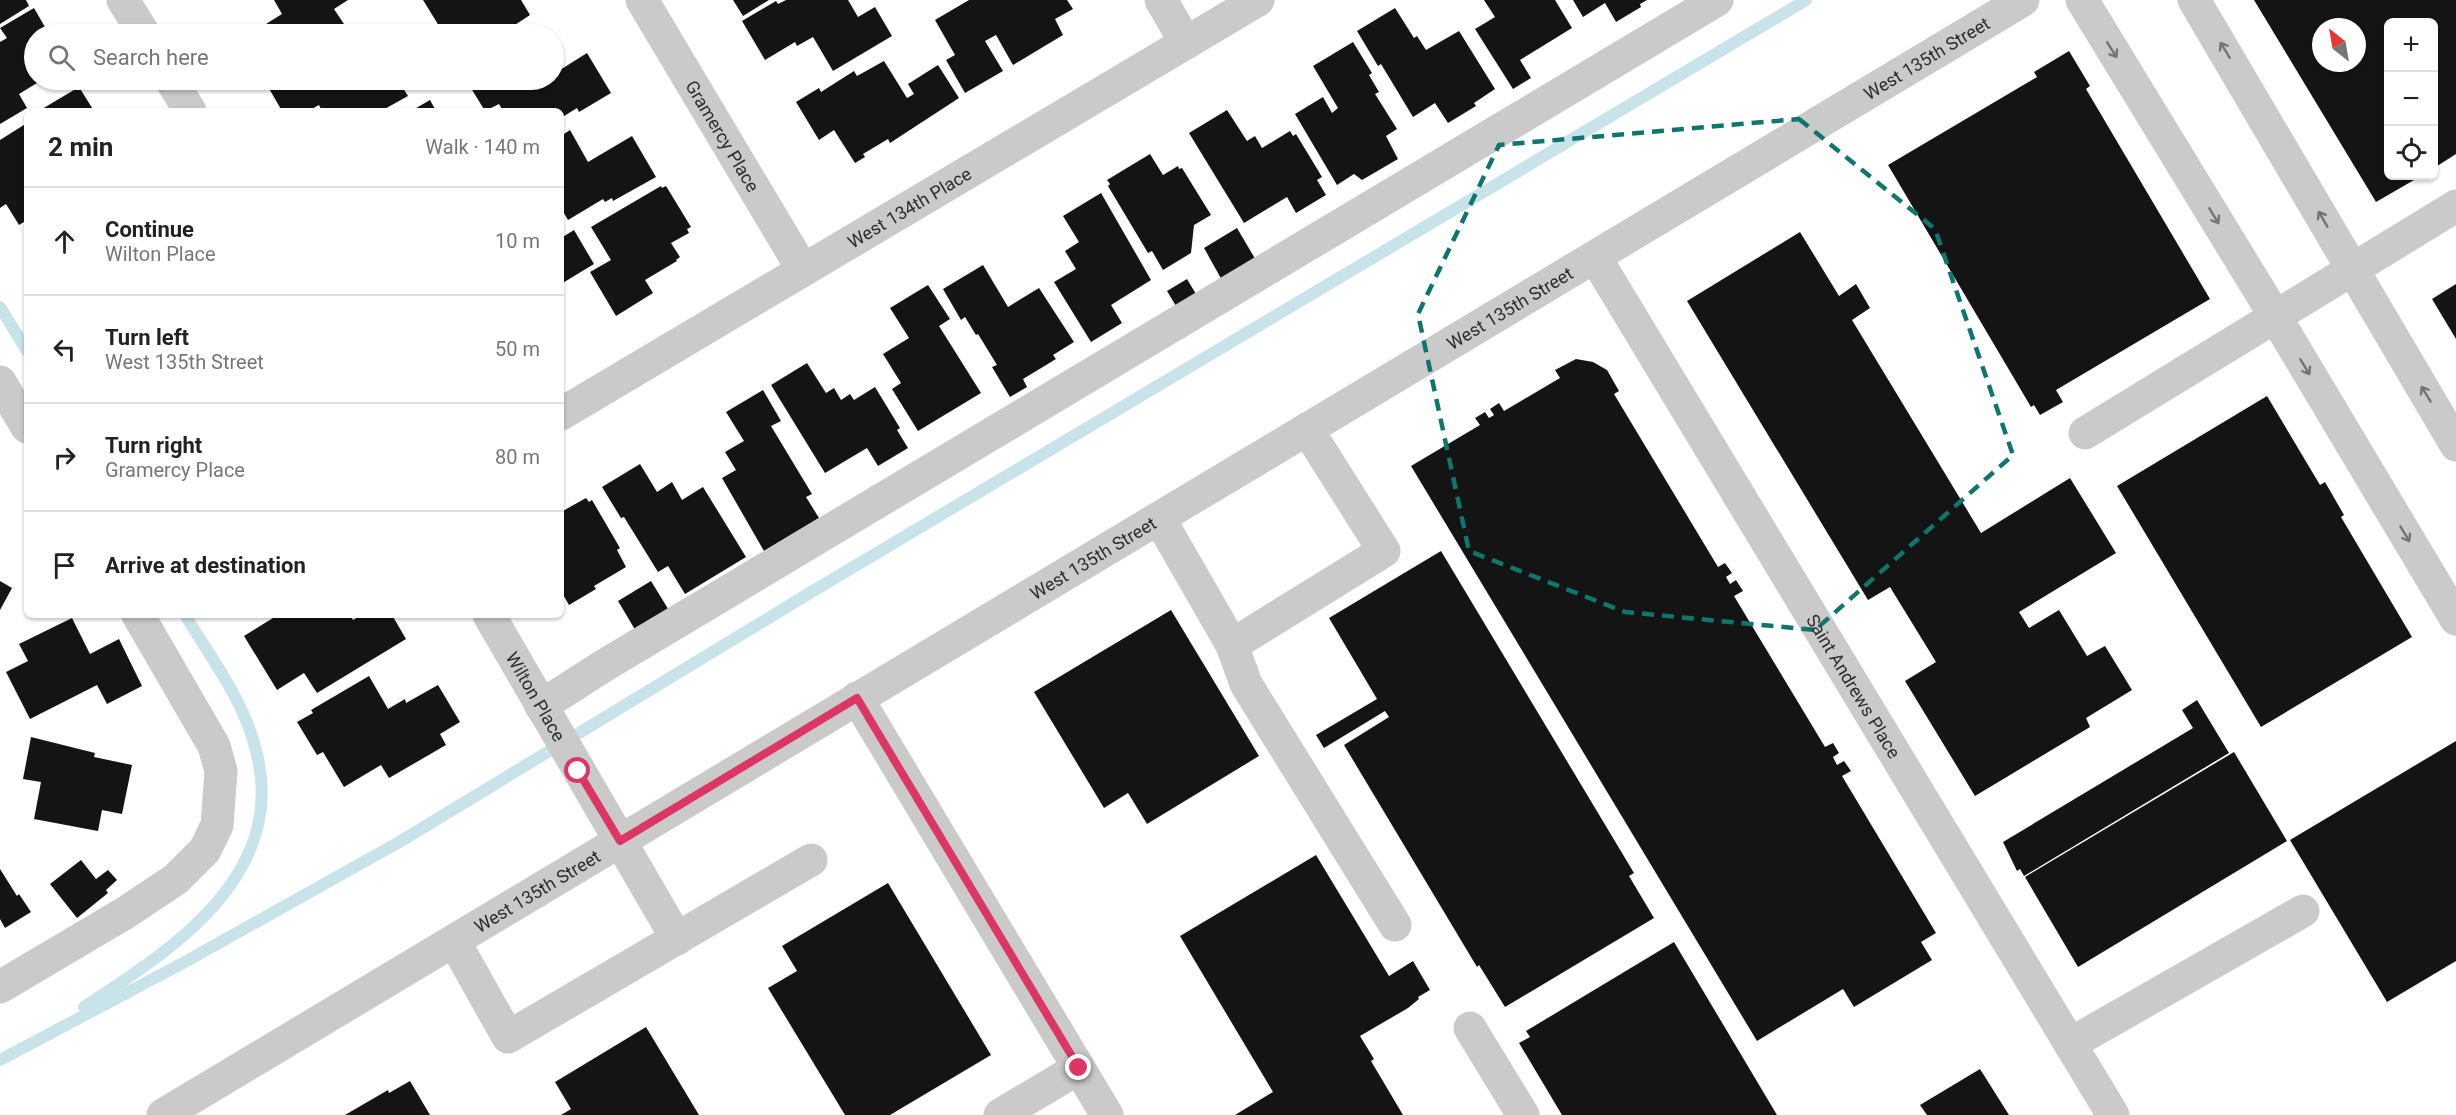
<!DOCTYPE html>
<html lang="en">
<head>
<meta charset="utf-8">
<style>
  body { margin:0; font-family:Roboto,sans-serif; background:#f6f6f6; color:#222 }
  .controls { position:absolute; right:18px; top:18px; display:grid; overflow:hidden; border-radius:9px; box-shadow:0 2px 4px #0004 }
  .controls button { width:54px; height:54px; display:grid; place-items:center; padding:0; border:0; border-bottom:2px solid #e0e0e0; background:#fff; color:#222; font:30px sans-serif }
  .compass { position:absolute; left:2312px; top:18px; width:54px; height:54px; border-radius:50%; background:#fff; box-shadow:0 2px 4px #0004; rotate:329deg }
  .stop { position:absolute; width:18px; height:18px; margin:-14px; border:4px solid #dc3664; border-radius:50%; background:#fff }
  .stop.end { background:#dc3664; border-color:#fff; box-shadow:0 2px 6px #0008 }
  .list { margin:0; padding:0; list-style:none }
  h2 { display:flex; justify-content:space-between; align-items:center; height:78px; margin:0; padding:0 24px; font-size:26px }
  h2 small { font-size:20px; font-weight:400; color:#767676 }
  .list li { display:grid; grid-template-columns:39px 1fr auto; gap:18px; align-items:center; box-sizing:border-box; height:108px; padding:0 24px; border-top:2px solid #e0e0e0 }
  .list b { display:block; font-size:22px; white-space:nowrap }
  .list p { margin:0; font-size:20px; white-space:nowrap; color:#767676 }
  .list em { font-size:20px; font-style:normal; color:#767676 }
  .icon { flex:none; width:33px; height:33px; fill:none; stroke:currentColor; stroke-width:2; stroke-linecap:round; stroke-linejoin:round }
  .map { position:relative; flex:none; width:2456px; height:1115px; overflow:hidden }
  .search { position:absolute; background:#fff; box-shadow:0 2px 4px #0004; left:24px; top:24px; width:540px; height:66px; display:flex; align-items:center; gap:15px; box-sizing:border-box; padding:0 21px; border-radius:33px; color:#767676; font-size:22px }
  .panel { position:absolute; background:#fff; box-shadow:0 2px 4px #0004; left:24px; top:108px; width:540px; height:510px; border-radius:9px }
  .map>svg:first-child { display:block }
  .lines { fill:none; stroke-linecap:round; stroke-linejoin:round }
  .stream { stroke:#c8e3e9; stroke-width:12 }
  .building { fill:#141414; fill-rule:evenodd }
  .minor { stroke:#cacaca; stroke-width:33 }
  .oneway { stroke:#747474 }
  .route { stroke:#dc3664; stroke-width:8 }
  .marked { fill:none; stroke:#0f766e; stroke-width:4.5; stroke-dasharray:12 8; stroke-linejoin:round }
  .labels { text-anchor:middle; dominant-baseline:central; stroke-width:6; stroke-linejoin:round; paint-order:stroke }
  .street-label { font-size:18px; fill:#2d2d2d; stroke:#fff }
</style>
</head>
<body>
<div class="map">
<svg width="2456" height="1115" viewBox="0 0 2456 1115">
  <rect width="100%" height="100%" fill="#fff"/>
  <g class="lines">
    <g class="stream">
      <path d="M 0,307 L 27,351"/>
      <path d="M 84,1007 C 176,947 293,872 254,743 C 241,697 210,656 185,615"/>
      <path d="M 0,1060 L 183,963 L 401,841 L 813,591 L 1806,0"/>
    </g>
  </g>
  <g class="building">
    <path d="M 0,0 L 26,0 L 29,6 L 0,24 Z"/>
    <path d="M 274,0 L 348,0 L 334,9 L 344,24 L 327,34 L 250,34 L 282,14 Z"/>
    <path d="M 423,0 L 521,0 L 530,15 L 501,34 L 444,34 Z"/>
    <path d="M 733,0 L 769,0 L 743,16 Z"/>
    <path d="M 786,0 L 848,0 L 858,17 L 875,7 L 892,36 L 833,71 L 813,37 L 797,46 L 795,42 L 765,60 L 742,21 L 776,1 L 778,4 Z"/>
    <path d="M 969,0 L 1067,0 L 1073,9 L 1055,19 L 1063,35 L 1013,65 L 996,35 L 985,41 L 1003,71 L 965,93 L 946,60 L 955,55 L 935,20 Z"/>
    <path d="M 1484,0 L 1555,0 L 1572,28 L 1520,60 L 1531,78 L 1513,89 L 1475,29 L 1495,17 Z"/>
    <path d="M 1573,0 L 1647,0 L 1640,4 L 1641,7 L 1616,22 L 1605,3 L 1583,17 Z"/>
    <path d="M 2254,0 L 2456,0 L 2456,154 L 2434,168 L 2434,22 L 2388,22 L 2388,176 L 2421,176 L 2376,202 ZM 2321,27 L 2357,27 L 2357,63 L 2321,63 Z"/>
    <path d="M 34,8 L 49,34 L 34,34 L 34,62 L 27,66 L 37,83 L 19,94 L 27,108 L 0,124 L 0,42 L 7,38 L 0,28 Z"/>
    <path d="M 1395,8 L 1414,38 L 1417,36 L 1426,50 L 1459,31 L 1495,89 L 1474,103 L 1476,106 L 1448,123 L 1435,103 L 1413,117 L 1381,64 L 1378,66 L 1357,31 Z"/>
    <path d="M 393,24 L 400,34 L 376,34 Z"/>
    <path d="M 1353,42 L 1372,73 L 1369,75 L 1379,92 L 1375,94 L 1397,129 L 1386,136 L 1398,159 L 1362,180 L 1354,174 L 1337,185 L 1295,114 L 1323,97 L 1332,113 L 1338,108 L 1313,66 Z"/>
    <path d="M 2069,51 L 2090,86 L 2086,89 L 2210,299 L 2056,390 L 2063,402 L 2040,415 L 2034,405 L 2031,407 L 1888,165 L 2037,77 L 2034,72 Z"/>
    <path d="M 587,53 L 611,93 L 579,112 L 577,108 L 561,118 L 561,111 L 503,111 L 499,104 L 485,111 L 466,80 L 554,80 L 554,59 L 560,70 Z"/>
    <path d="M 884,61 L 907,98 L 914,94 L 908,84 L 938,65 L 959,98 L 890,143 L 888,139 L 863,154 L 865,157 L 855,163 L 834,130 L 819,140 L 796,102 L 819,88 L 821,92 L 854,71 L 857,76 Z"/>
    <path d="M 277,80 L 398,80 L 408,96 L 381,111 L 322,111 L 319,105 L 308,111 L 282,111 L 267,85 Z"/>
    <path d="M 79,87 L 94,111 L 43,111 L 42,109 Z"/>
    <path d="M 430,100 L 436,111 L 411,111 Z"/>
    <path d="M 1227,110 L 1247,141 L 1255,136 L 1262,148 L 1290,131 L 1293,136 L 1296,134 L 1322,177 L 1317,180 L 1326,195 L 1296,213 L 1287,197 L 1244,223 L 1189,133 Z"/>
    <path d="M 27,123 L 27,220 L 19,225 L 6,204 L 0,208 L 0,140 Z"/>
    <path d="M 570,130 L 588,162 L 632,136 L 656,177 L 613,201 L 612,198 L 605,202 L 603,199 L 568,220 L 561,208 L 561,136 Z"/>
    <path d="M 1150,154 L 1163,175 L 1178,166 L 1179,169 L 1182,168 L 1211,215 L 1194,225 L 1191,253 L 1163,270 L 1152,251 L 1148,253 L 1108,186 L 1110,184 L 1107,180 Z"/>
    <path d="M 661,186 L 662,188 L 666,186 L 691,227 L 687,229 L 689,233 L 671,243 L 680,257 L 676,260 L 677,261 L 645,280 L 653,293 L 616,316 L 590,272 L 611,260 L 591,227 Z"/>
    <path d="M 1101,193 L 1151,280 L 1111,305 L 1122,323 L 1091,342 L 1054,282 L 1076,269 L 1065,251 L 1079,242 L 1063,216 Z"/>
    <path d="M 1237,228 L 1257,262 L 1223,282 L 1204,248 Z"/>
    <path d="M 574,230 L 594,264 L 561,284 L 561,238 Z"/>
    <path d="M 1800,232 L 1839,296 L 1856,284 L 1870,308 L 1852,320 L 1981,533 L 2070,478 L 2116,553 L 2019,612 L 2029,628 L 2059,610 L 2087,656 L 2105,646 L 2132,690 L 2086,718 L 2090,727 L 1975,796 L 1905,681 L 1936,662 L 1890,587 L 1868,600 L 1687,301 Z"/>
    <path d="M 983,265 L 1008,307 L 1039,288 L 1074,342 L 1053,355 L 1056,359 L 1023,379 L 1027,387 L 1010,397 L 992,367 L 997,365 L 978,334 L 976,335 L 965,317 L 961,320 L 943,289 Z"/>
    <path d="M 1187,279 L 1199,299 L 1179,311 L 1167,291 Z"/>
    <path d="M 2456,284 L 2456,339 L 2432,299 Z"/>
    <path d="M 928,285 L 950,319 L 939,326 L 981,393 L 918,431 L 892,389 L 901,383 L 883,354 L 909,338 L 890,308 Z"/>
    <path d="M 1576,359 L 1593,362 L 1607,370 L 1619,391 L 1614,394 L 1718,567 L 1725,563 L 1732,573 L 1726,577 L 1730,584 L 1736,580 L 1743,591 L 1734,596 L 1825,747 L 1833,743 L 1839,753 L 1833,757 L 1837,765 L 1844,761 L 1851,771 L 1842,776 L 1936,933 L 1921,942 L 1932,960 L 1854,1007 L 1843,989 L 1757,1041 L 1411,466 L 1480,425 L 1475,418 L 1485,412 L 1489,418 L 1494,415 L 1490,409 L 1499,403 L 1504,411 L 1560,378 L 1555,370 Z"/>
    <path d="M 807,363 L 826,393 L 834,388 L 841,400 L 850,394 L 854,400 L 875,387 L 900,428 L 897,430 L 908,448 L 878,466 L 867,448 L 825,473 L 771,385 Z"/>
    <path d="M 763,390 L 781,421 L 771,426 L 812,494 L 806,497 L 819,518 L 764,551 L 722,478 L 736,470 L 725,452 L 744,441 L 726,412 Z"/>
    <path d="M 2267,396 L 2320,485 L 2325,482 L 2344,515 L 2341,517 L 2412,637 L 2261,727 L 2117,486 Z"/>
    <path d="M 640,464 L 657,492 L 672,482 L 682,500 L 703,487 L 746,557 L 685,594 L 668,566 L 658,572 L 624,517 L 621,518 L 602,487 Z"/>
    <path d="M 586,498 L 589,502 L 592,500 L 620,548 L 617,550 L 626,567 L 594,586 L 596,589 L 569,605 L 561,591 L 561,512 Z"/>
    <path d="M 1441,551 L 1634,873 L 1629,876 L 1654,918 L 1505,1007 L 1479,965 L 1477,967 L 1344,745 L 1389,717 L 1385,711 L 1324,748 L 1316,735 L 1377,699 L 1329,618 Z"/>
    <path d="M 0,581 L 12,588 L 0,610 Z"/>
    <path d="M 651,581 L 670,612 L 637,633 L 618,601 Z"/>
    <path d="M 1171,610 L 1259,756 L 1147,824 L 1128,793 L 1104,808 L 1034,692 Z"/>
    <path d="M 274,615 L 334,615 L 336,618 L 342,615 L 350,615 L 353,620 L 361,615 L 392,615 L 406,639 L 317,693 L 304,673 L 277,690 L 244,636 L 273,618 L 271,616 Z"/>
    <path d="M 72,618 L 90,654 L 119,639 L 142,686 L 107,704 L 97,685 L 30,719 L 6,672 L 28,661 L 19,644 Z"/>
    <path d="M 369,676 L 388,709 L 405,699 L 406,703 L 438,685 L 460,722 L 440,734 L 446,745 L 389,778 L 381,765 L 344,787 L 323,752 L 317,755 L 297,722 L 313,713 L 311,710 Z"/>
    <path d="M 2197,700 L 2229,753 L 2024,876 L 2020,869 L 2017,871 L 2003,842 L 2193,728 L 2182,710 Z"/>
    <path d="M 31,737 L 95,753 L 94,757 L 132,765 L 122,814 L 102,810 L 98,831 L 34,819 L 41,782 L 23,779 Z"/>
    <path d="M 2456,741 L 2456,961 L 2387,1002 L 2290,840 Z"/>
    <path d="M 2234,752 L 2287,841 L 2078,967 L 2025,877 Z"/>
    <path d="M 1316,855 L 1389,976 L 1413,961 L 1430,990 L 1418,997 L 1419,999 L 1408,1008 L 1360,1036 L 1374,1059 L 1371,1061 L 1403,1115 L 1235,1115 L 1273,1092 L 1180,936 Z"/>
    <path d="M 81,860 L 96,879 L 108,870 L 117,880 L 106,890 L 108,893 L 77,918 L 50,884 Z"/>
    <path d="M 0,869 L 17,896 L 19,894 L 31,912 L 5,928 L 0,919 Z"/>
    <path d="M 888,883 L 991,1055 L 890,1115 L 845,1115 L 768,988 L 797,971 L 782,946 Z"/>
    <path d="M 1674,942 L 1777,1115 L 1562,1115 L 1519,1043 L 1530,1037 L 1526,1031 Z"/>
    <path d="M 646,1027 L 699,1115 L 561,1115 L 571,1109 L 555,1082 Z"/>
    <path d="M 1980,1069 L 2009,1115 L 1927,1115 L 1920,1105 Z"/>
    <path d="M 410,1081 L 430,1115 L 345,1115 L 388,1090 L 389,1093 Z"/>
  </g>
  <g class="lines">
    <g class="minor">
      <path d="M 123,0 L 144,34"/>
      <path id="s1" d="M 642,0 L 803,270"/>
      <path d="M 1161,0 L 1186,43"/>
      <path d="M 2082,0 L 2275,316 L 2456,619"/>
      <path d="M 2194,0 L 2456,445"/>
      <path d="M 171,80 L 190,111"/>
      <path id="s2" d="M 1595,257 L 2113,1115"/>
      <path d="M 0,382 L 27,427"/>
      <path id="s3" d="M 561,414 L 1258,0"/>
      <path d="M 2085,433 L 2456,206"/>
      <path d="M 1159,518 L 1232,645 L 1384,551 L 1307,429"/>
      <path id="s4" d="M 489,615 L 677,939"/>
      <path d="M 1232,645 L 1246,684 L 1395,925"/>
      <path d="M 857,698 L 1107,1115"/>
      <path d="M 541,706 L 605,665 L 1717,0"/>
      <path d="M 454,941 L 508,1037 L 811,860"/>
      <path d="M 0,987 L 125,913 L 176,879 L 205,850 L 217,825 L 221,771 L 214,746 L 138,615"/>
      <path d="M 1470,1028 L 1523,1115"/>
      <path d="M 2070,1044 L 2303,911"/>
      <path id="s5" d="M 163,1115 L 2023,0"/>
      <path d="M 1000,1115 L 1079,1068"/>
    </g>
  </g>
  <defs><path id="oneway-shaft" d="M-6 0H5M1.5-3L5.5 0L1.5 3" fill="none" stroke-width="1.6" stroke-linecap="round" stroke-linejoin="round" transform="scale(1.5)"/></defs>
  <g class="oneway">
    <use href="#oneway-shaft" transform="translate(2112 50) rotate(58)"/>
    <use href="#oneway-shaft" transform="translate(2225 50) rotate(-121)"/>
    <use href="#oneway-shaft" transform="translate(2214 216) rotate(59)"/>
    <use href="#oneway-shaft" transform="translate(2323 219) rotate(-120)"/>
    <use href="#oneway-shaft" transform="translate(2305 367) rotate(59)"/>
    <use href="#oneway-shaft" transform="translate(2426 394) rotate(-121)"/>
    <use href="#oneway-shaft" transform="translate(2405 534) rotate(59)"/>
  </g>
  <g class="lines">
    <path class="route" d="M 578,771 L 620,841 L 857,698 L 1079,1068"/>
  </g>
  <path class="marked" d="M 1799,119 L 1935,229 L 2013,455 L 1815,630 L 1625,612 L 1469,551 L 1418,314 L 1499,145 Z"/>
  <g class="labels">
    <g class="street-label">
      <text stroke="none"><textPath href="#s5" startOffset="2056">West 135th Street</textPath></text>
      <text stroke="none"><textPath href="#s1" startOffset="158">Gramercy Place</textPath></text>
      <text stroke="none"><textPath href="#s3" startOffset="405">West 134th Place</textPath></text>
      <text stroke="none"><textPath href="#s5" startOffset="1570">West 135th Street</textPath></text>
      <text stroke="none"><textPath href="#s5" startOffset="1084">West 135th Street</textPath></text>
      <text stroke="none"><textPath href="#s2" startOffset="501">Saint Andrews Place</textPath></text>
      <text stroke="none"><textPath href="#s4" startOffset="94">Wilton Place</textPath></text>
      <text stroke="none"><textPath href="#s5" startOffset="436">West 135th Street</textPath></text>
    </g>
  </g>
</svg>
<div class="controls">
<button>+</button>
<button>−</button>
<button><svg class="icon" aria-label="locate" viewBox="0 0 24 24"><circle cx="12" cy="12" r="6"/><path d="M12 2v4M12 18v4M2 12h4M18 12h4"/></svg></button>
</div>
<svg class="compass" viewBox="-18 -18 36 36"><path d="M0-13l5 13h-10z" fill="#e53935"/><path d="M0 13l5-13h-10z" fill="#767676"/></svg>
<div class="stop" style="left:578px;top:771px"></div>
<div class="stop end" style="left:1079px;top:1068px"></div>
<div class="search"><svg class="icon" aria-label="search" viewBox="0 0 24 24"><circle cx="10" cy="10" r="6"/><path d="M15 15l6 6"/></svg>Search here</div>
<section class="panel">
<h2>2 min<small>Walk · 140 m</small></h2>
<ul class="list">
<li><svg class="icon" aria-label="ahead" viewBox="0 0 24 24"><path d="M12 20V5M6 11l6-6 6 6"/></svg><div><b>Continue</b><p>Wilton Place</p></div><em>10 m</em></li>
<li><svg class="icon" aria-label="left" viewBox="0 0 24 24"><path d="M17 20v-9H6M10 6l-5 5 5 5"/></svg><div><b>Turn left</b><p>West 135th Street</p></div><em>50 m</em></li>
<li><svg class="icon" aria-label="right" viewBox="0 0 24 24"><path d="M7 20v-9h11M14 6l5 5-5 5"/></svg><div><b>Turn right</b><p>Gramercy Place</p></div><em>80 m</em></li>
<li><svg class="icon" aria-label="arrive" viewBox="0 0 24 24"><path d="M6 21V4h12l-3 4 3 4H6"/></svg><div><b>Arrive at destination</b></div></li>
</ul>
</section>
</div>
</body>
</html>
